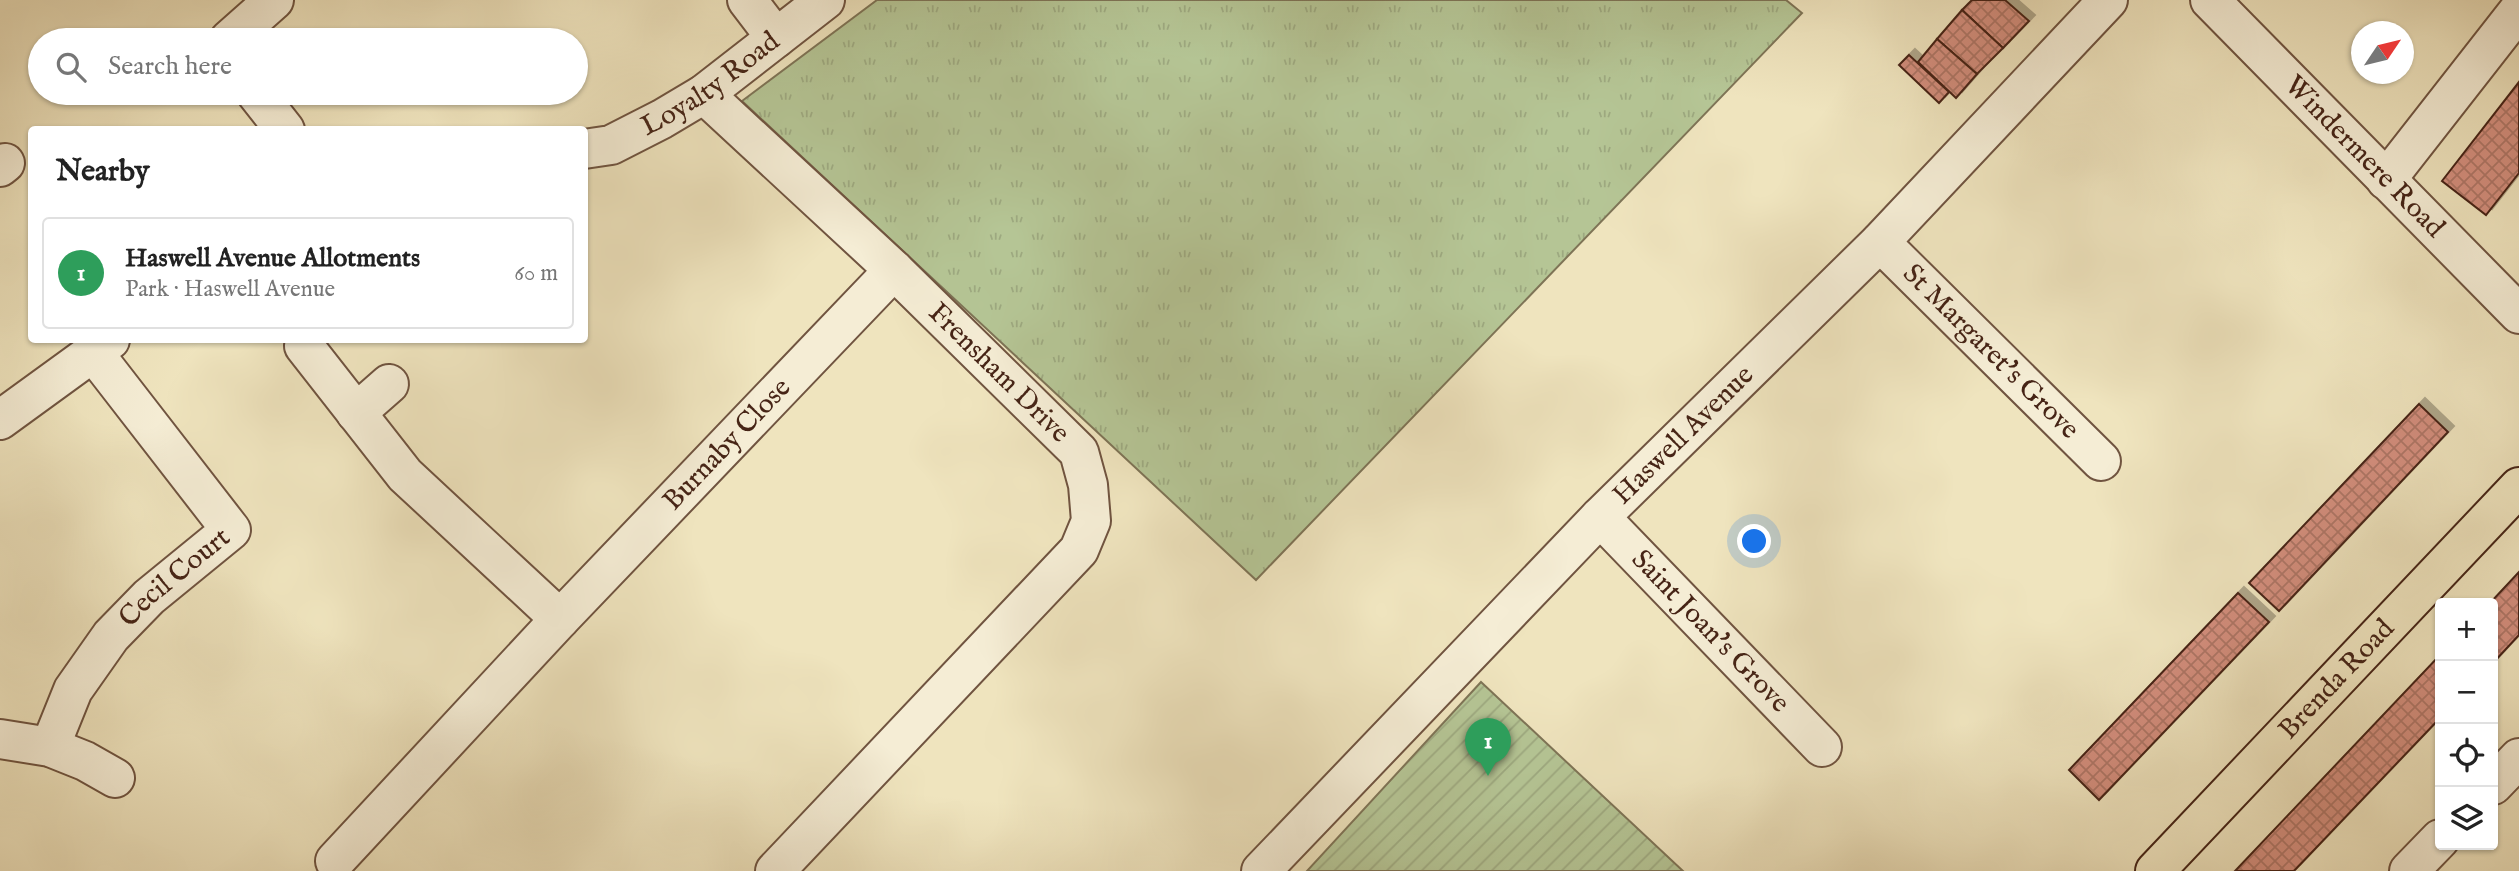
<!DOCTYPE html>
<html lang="en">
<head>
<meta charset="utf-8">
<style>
  body { margin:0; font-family:"IM FELL English",serif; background:#f6f6f6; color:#222 }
  .controls { position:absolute; right:21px; bottom:21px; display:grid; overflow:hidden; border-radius:7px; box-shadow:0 2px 5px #0004 }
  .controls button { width:63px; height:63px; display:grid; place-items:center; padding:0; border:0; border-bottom:2px solid #e0e0e0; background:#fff; color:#222; font:35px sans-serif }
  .compass { position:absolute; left:2351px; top:21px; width:63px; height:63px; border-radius:50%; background:#fff; box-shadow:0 2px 5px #0004; rotate:55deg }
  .you { position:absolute; left:1755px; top:542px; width:24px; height:24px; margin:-18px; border:5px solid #fff; border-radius:50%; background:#1a73e8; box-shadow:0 0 0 10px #1a73e833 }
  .badge { display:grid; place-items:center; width:46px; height:46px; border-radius:50%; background:#8f2418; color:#fff; font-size:23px; font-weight:700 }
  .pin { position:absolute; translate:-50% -58px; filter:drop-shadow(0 2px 4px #0008) }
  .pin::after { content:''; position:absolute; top:37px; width:24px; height:21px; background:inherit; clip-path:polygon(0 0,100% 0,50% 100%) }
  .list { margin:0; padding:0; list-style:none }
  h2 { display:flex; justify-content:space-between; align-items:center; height:91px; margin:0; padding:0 28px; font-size:30px }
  h2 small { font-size:23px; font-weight:400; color:#767676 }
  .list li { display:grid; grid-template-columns:46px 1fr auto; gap:21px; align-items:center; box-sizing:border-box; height:112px; margin:0 14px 14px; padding:0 14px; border:2px solid #e0e0e0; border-radius:7px }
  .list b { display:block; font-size:26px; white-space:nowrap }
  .list p { margin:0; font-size:23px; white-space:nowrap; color:#767676 }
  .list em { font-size:23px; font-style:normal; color:#767676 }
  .icon { flex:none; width:38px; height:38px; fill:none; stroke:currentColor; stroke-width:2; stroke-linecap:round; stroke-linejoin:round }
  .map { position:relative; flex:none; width:2519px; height:871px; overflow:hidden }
  .search { position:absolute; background:#fff; box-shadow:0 2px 5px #0004; left:28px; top:28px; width:560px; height:77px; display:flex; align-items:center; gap:18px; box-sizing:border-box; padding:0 24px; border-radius:38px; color:#767676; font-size:26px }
  .panel { position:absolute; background:#fff; box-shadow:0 2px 5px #0004; left:28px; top:126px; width:560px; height:217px; border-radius:7px }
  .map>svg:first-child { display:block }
  .park { fill:url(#park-tufts); stroke:#7e7456; stroke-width:2 }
  .garden { fill:url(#garden-furrows); stroke:#7e7456; stroke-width:2 }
  .building { fill:url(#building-cross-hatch); stroke:#462416; stroke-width:2; filter:url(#shadow) }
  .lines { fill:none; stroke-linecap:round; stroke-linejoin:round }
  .minor-casing { stroke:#705440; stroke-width:42 }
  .major-casing { stroke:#462416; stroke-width:42 }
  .minor { stroke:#f5edd5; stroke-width:38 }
  .major { stroke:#efe4be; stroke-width:38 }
  .labels { text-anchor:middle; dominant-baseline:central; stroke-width:5; stroke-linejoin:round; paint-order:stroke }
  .street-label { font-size:28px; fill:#462416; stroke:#f5edd5 }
</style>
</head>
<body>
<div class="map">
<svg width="2519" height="871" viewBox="0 0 2519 871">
  <defs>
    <pattern id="park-tufts" width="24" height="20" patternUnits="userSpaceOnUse" patternTransform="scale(1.75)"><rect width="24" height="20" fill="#b5c595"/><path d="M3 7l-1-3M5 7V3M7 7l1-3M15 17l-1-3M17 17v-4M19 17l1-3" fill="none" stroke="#9da980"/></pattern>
    <pattern id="garden-furrows" width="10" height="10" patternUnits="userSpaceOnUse" patternTransform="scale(1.75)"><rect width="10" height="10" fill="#b5c595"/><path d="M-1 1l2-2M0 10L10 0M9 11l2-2" fill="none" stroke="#9da980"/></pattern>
    <pattern id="building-cross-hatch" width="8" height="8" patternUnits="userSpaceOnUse" patternTransform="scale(1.75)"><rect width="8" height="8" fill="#d38e7d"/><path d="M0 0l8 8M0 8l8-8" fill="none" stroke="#ad7465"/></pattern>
    <filter id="shadow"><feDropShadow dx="6" dy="-6" stdDeviation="0" flood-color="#0004"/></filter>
  </defs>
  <rect width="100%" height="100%" fill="#efe4be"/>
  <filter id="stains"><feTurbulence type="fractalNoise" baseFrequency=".00286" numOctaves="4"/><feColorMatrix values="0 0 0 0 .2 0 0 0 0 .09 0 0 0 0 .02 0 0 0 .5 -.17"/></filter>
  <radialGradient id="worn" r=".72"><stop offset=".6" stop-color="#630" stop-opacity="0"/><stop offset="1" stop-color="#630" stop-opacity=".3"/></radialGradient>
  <path class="park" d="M 877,0 L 1786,0 L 1802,13 L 1256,580 L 742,101 Z"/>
  <path class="garden" d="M 1481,682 L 1683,871 L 1307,871 Z"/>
  <g class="building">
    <path d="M 1972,0 L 2005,0 L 2029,21 L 2003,48 L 1962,10 Z"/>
    <path d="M 1962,10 L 2003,48 L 1977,74 L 1937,39 Z"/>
    <path d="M 1937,39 L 1977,74 L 1956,98 L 1918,62 Z"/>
    <path d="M 1909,55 L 1949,92 L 1939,103 L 1899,65 Z"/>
    <path d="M 2519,82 L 2519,173 L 2486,215 L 2442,181 Z"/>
    <path d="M 2419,404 L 2448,432 L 2279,611 L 2249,583 Z"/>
    <path d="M 2519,572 L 2519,635 L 2493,663 L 2493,603 L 2490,603 Z"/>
    <path d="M 2238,593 L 2269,622 L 2099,800 L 2069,770 Z"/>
    <path d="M 2440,655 L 2440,718 L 2294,871 L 2235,871 Z"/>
  </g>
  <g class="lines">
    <defs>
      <g id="minor">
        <path d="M 747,0 L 776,38"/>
        <path id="s1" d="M 2210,0 L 2519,314"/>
        <path d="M 229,40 L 274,0"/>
        <path d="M 256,93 L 285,130"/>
        <path id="s2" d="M 704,94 L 894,270 L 1079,452 L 1088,485 L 1091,521 L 1079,550 L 775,871"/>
        <path id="s3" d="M 584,149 L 611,145 L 662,119 L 704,94 L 825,0"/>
        <path d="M 0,167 L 5,163"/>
        <path d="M 2386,180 L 2519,10"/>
        <path id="s4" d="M 1880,242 L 2101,461"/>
        <path d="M 304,346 L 405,475 L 560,619"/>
        <path d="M 356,413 L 389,384"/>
        <path d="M 0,420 L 110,340"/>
        <path id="s5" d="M 1600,517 L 1822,747"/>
        <path d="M 0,739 L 50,747 L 85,761 L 115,778"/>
        <path id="s6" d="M 50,747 L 73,690 L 111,636 L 149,597 L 231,530 L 93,352"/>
        <path d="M 2493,785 L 2519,758"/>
        <path id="s7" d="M 335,861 L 560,619 L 894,270"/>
        <path id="s8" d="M 1261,871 L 1600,517 L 1880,242 L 2108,0"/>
        <path d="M 2409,871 L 2440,839"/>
      </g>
      <g id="major">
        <path id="s9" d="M 2155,871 L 2519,487"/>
      </g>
    </defs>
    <use href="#minor" class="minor-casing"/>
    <use href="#major" class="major-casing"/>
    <use href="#minor" class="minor"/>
    <use href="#major" class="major"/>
  </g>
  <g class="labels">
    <g class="street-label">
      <text stroke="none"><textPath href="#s3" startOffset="144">Loyalty Road</textPath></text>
      <text stroke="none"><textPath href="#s1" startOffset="220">Windermere Road</textPath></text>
      <text stroke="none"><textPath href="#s4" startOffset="156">St Margaret's Grove</textPath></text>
      <text stroke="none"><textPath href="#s2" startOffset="406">Frensham Drive</textPath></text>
      <text stroke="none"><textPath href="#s8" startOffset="607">Haswell Avenue</textPath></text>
      <text stroke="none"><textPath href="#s7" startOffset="572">Burnaby Close</textPath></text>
      <text stroke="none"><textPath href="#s6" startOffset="214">Cecil Court</textPath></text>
      <text stroke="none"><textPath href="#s5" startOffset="159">Saint Joan's Grove</textPath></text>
      <text stroke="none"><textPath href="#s9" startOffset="264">Brenda Road</textPath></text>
    </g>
  </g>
  <rect width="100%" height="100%" filter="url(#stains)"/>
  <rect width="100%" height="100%" fill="url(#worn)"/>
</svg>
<div class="controls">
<button>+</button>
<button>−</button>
<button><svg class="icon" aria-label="locate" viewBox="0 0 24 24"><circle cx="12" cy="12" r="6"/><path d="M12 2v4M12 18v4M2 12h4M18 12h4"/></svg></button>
<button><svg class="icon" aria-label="layers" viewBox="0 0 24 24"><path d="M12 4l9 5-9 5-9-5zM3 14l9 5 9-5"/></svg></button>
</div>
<svg class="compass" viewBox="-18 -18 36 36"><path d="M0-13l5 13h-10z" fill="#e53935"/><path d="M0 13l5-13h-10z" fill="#767676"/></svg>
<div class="you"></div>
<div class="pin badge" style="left:1488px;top:776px;background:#2e9e5b">1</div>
<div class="search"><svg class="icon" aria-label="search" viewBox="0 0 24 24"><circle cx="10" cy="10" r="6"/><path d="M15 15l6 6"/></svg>Search here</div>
<section class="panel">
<h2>Nearby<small></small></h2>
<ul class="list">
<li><span class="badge" style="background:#2e9e5b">1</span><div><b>Haswell Avenue Allotments</b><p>Park · Haswell Avenue</p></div><em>60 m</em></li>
</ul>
</section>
</div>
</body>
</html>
